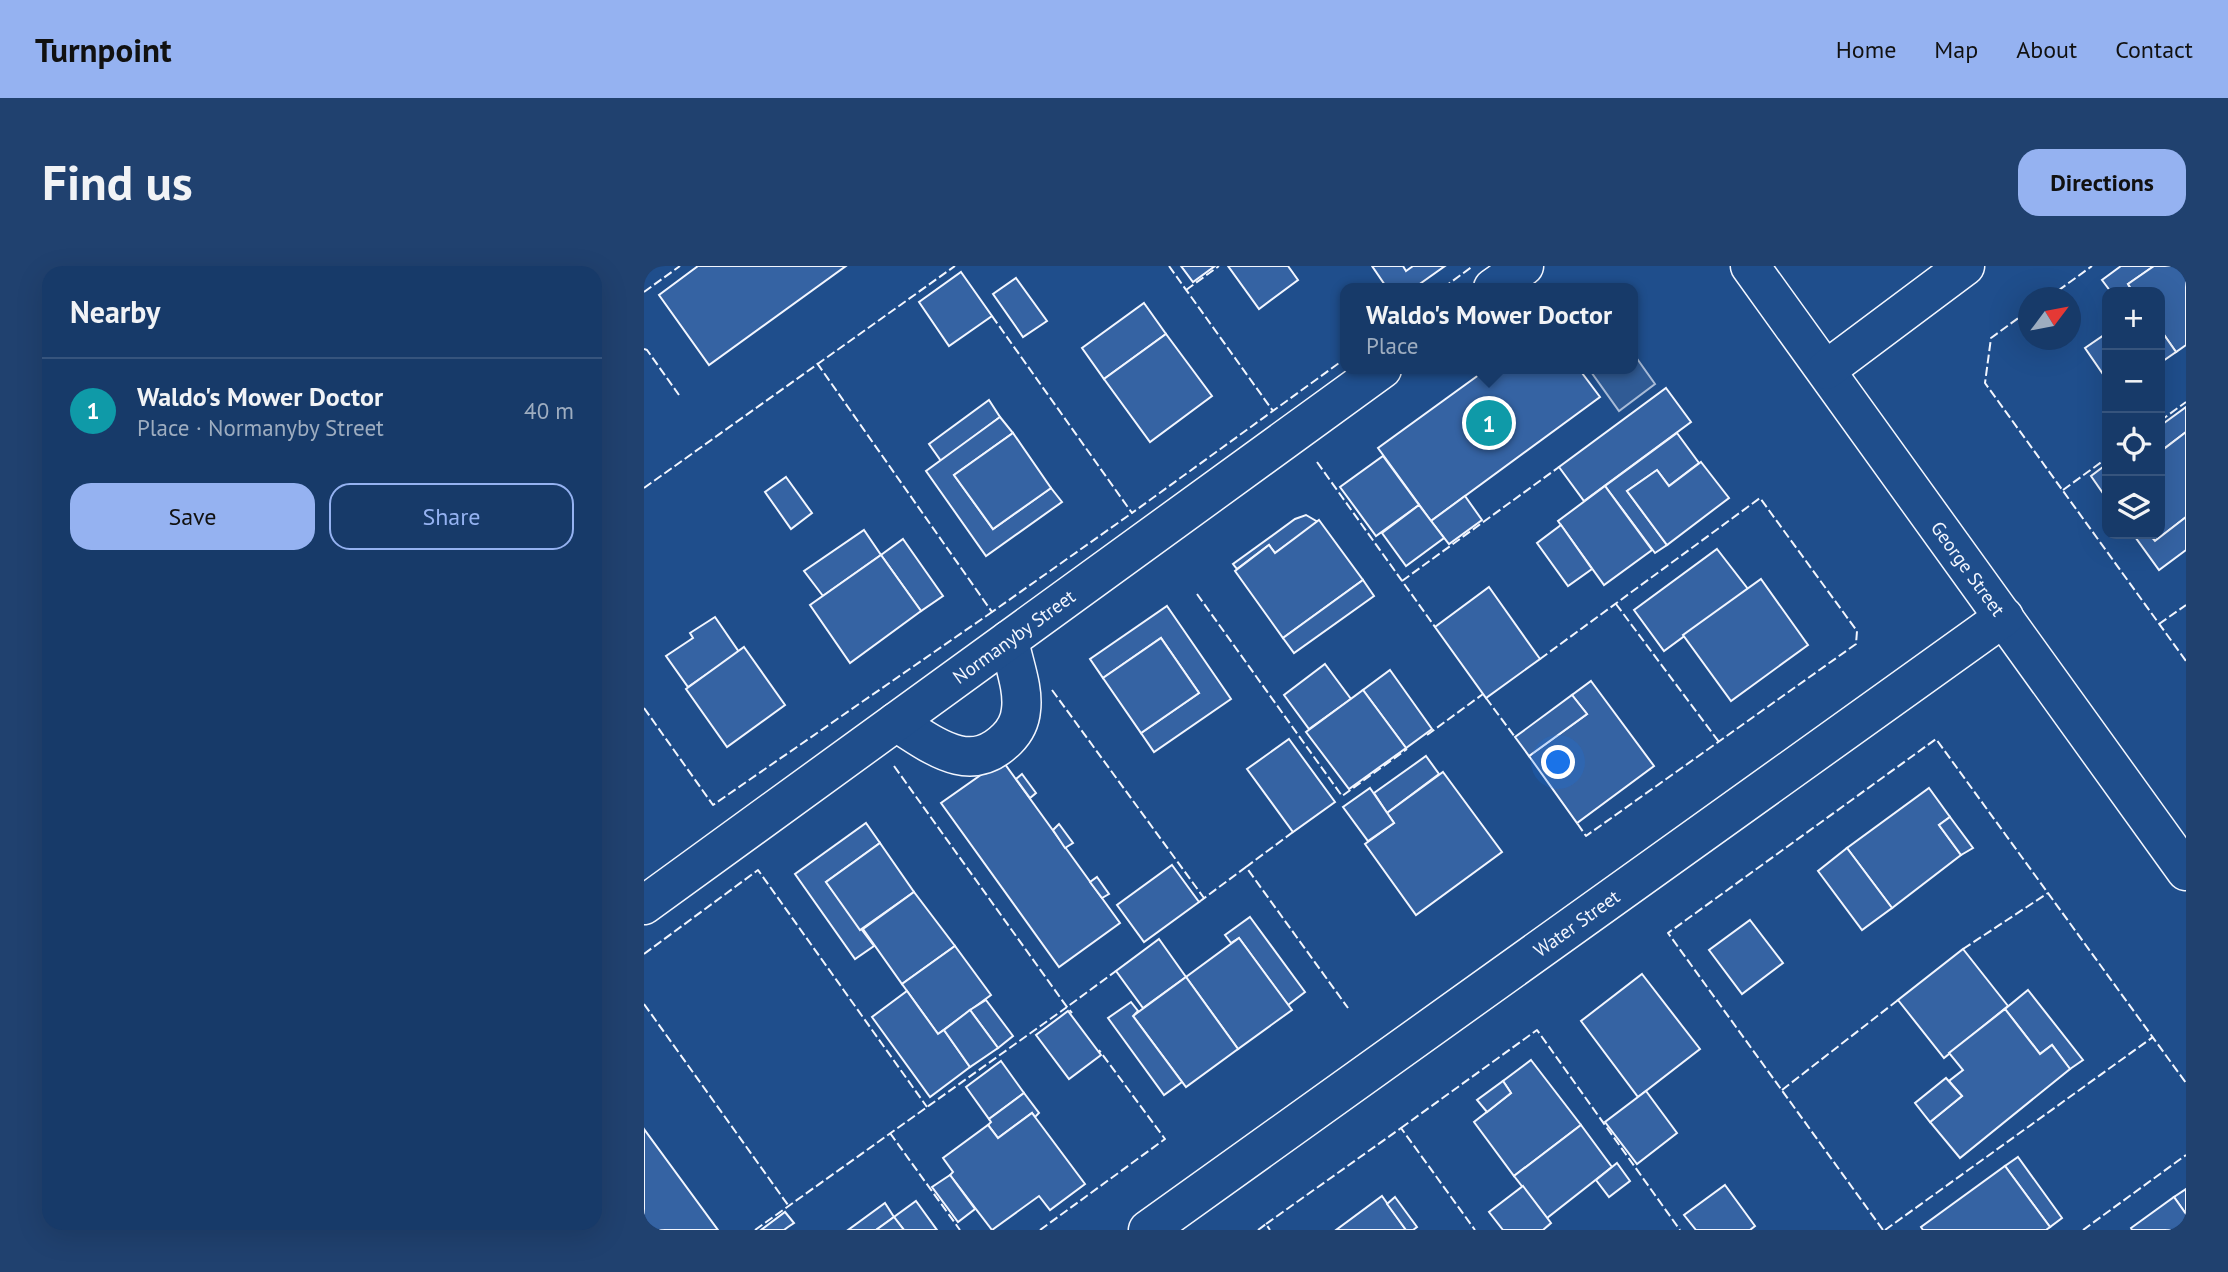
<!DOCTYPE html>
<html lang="en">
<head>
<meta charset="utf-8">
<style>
  body { margin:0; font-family:"PT Sans",sans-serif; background:#20416f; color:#f1f3f6 }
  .controls { position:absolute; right:21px; top:21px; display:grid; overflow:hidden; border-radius:14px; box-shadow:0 7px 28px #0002 }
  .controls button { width:63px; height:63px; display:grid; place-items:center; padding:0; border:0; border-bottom:2px solid #36547d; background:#173a69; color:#f1f3f6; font:35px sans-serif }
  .compass { position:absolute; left:1374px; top:21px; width:63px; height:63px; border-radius:50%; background:#173a69; box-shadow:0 7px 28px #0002; rotate:58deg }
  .you { position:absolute; left:915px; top:497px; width:24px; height:24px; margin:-18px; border:5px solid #fff; border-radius:50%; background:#1a73e8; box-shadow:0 0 0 10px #1a73e833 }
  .badge { display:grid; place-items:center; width:46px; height:46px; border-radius:50%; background:#95b2f1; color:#fff; font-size:23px; font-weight:700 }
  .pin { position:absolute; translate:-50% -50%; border:4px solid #fff; box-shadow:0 2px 7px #0006 }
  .popup { position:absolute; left:696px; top:17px; width:298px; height:91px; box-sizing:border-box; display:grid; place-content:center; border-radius:14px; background:#173a69; filter:drop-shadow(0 2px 5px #0005); font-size:23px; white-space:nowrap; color:#9eadc0 }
  .popup b { font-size:26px; color:#f1f3f6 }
  .popup::after { content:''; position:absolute; left:50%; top:100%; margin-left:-14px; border:14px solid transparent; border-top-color:#173a69 }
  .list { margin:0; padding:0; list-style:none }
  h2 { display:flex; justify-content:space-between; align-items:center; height:91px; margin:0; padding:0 28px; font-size:30px }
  h2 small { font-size:23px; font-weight:400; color:#9eadc0 }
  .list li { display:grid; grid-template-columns:46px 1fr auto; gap:21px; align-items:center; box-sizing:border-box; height:105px; padding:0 28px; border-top:2px solid #36547d }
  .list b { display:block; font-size:26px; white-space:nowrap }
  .list p { margin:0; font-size:23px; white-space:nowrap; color:#9eadc0 }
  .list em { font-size:23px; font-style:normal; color:#9eadc0 }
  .actions { display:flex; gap:14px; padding:21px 28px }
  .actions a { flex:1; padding:16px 0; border:2px solid #95b2f1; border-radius:21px; text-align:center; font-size:24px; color:#95b2f1 }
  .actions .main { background:#95b2f1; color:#111 }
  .icon { flex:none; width:38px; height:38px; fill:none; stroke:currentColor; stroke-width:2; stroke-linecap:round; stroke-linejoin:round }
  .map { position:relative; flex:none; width:1542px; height:964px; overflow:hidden; border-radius:21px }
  header { display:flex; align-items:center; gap:42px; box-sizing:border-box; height:98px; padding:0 35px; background:#95b2f1; color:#111 }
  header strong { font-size:33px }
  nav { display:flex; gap:38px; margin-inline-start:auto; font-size:24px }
  .intro { display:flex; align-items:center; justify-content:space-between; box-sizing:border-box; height:168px; padding:0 42px }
  h1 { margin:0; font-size:49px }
  .button { padding:18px 32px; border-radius:21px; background:#95b2f1; color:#111; font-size:24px; font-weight:700 }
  main { display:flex; gap:42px; padding:0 42px }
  aside { flex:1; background:#173a69; border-radius:21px; box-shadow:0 7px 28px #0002 }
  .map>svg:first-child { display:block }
  .built { fill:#305b95; stroke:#a8bbd7; stroke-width:2 }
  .building { fill:#3563a3; stroke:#f2f6ff; stroke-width:2 }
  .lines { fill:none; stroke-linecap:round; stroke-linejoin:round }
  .minor-casing { stroke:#f2f6ff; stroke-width:41 }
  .minor { stroke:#1f4e8c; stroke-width:38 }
  .fence { stroke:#f2f6ff; stroke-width:2; stroke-dasharray:9 3.5; stroke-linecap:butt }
  .labels { text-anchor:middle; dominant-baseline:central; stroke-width:5; stroke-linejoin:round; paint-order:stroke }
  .street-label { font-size:19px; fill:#f2f6ff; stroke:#1f4e8c }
</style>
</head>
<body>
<header>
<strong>Turnpoint</strong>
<nav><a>Home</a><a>Map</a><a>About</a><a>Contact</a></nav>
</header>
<div class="intro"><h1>Find us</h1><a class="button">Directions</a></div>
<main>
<aside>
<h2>Nearby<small></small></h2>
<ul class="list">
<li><span class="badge" style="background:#0f9aa8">1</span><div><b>Waldo's Mower Doctor</b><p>Place · Normanyby Street</p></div><em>40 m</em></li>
</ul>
<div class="actions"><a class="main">Save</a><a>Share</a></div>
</aside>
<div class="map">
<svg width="1542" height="964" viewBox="0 0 1542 964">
  <rect width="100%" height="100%" fill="#1f4e8c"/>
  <path class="built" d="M 989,87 L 1011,118 L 975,145 L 945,103 L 988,103 Z"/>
  <g class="building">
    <path d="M 54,0 L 202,0 L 65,99 L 15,29 Z"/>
    <path d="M 537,0 L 571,0 L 549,16 Z"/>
    <path d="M 584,0 L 644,0 L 654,14 L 615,43 Z"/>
    <path d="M 728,0 L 759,0 L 762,5 L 769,0 L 801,0 L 770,22 L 743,22 Z"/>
    <path d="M 1477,0 L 1510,0 L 1484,18 L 1489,26 L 1467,26 L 1458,14 Z"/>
    <path d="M 1510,0 L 1542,0 L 1542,79 L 1532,86 L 1516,63 L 1516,26 L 1489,26 L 1484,18 Z"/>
    <path d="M 317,6 L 348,50 L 305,80 L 275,36 Z"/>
    <path d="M 372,12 L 403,55 L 379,71 L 349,28 Z"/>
    <path d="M 500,37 L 522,68 L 460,113 L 438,82 Z"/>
    <path d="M 1516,63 L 1532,86 L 1516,97 Z"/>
    <path d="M 1463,67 L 1463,114 L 1441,82 Z"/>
    <path d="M 522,68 L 568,130 L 506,176 L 460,113 Z"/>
    <path d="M 843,103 L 935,103 L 956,131 L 787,255 L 734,182 Z"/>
    <path d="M 1022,122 L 1047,156 L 940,235 L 915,201 Z"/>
    <path d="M 345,134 L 356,151 L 297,195 L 285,178 Z"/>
    <path d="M 1542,141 L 1542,166 L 1521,182 L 1516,180 L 1516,160 Z"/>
    <path d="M 356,151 L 369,167 L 310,209 L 349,263 L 407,222 L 418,236 L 342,290 L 282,205 Z"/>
    <path d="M 1542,166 L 1542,251 L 1511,275 L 1505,268 L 1516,268 L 1516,180 L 1521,182 Z"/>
    <path d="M 369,167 L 407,222 L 349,263 L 310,209 Z"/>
    <path d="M 1033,167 L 1055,197 L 1025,220 L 1013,204 L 983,225 L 1023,279 L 1011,287 L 961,220 Z"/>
    <path d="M 739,190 L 775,239 L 732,270 L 696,221 Z"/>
    <path d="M 1057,196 L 1085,232 L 1023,279 L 983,225 L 1013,204 L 1025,220 Z"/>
    <path d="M 1463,198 L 1463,233 L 1447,210 Z"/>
    <path d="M 142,211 L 168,247 L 147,263 L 121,226 Z"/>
    <path d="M 961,220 L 1008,284 L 960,319 L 914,255 Z"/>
    <path d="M 821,230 L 838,254 L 805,278 L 787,255 Z"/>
    <path d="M 775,239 L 800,272 L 762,300 L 738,267 Z"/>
    <path d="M 662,249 L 674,256 L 631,287 L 625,279 L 593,303 L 589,298 L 651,253 Z"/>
    <path d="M 1542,251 L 1542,284 L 1515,304 L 1489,268 L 1505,268 L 1511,275 Z"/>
    <path d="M 675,254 L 719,314 L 639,372 L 591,305 L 625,279 L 631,287 Z"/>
    <path d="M 917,259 L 948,303 L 924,320 L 893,277 Z"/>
    <path d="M 220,264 L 237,289 L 179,330 L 160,305 Z"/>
    <path d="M 259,273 L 299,330 L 277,345 L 237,289 Z"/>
    <path d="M 1073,283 L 1104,323 L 1020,385 L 990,344 Z"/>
    <path d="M 237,289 L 277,345 L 206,397 L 166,339 Z"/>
    <path d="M 1117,313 L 1164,379 L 1087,435 L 1039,369 Z"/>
    <path d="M 719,314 L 730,330 L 650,387 L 639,372 Z"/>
    <path d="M 845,321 L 896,393 L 842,432 L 791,361 Z"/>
    <path d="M 523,340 L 587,433 L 510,486 L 497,467 L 555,427 L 517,372 L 459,412 L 446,393 Z"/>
    <path d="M 71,351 L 95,386 L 44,421 L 22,390 L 49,372 L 46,367 Z"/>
    <path d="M 517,372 L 555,427 L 497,467 L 459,412 Z"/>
    <path d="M 100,381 L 141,439 L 83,481 L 42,423 Z"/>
    <path d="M 681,398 L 707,433 L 665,463 L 640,429 Z"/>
    <path d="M 746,404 L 788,463 L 762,482 L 719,424 Z"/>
    <path d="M 947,415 L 1010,500 L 933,557 L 885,490 L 943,448 L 928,429 Z"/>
    <path d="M 719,424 L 762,482 L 705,523 L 662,466 Z"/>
    <path d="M 928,429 L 943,448 L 885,490 L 871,471 Z"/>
    <path d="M 645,473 L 691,536 L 649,566 L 603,503 Z"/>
    <path d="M 782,490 L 795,508 L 743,547 L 730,527 Z"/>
    <path d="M 358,494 L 476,657 L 415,701 L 297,537 Z"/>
    <path d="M 799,506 L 858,586 L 772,649 L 721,578 L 750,557 L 743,547 Z"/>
    <path d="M 378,508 L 392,527 L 386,532 L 372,513 Z"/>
    <path d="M 726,522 L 750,557 L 724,575 L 699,541 Z"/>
    <path d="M 1285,522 L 1306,551 L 1295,559 L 1317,589 L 1248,642 L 1203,582 Z"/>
    <path d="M 1306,551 L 1329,582 L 1317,589 L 1295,559 Z"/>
    <path d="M 222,557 L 236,577 L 182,616 L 230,680 L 211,693 L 151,608 Z"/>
    <path d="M 415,558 L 429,577 L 421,582 L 409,564 Z"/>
    <path d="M 236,577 L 270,626 L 216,664 L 182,616 Z"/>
    <path d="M 1203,582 L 1248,642 L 1218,664 L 1174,605 Z"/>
    <path d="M 528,599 L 555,636 L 500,676 L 473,639 Z"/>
    <path d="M 453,611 L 465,628 L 458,632 L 446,616 Z"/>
    <path d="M 270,626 L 311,680 L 258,718 L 219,663 Z"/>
    <path d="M 606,651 L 661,726 L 644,739 L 595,672 L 587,677 L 581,669 Z"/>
    <path d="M 1106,654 L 1139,697 L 1098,728 L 1065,684 Z"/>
    <path d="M 595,672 L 648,744 L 594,783 L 542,711 Z"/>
    <path d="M 515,673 L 542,711 L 499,742 L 472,705 Z"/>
    <path d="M 311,680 L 347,729 L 294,768 L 258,718 Z"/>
    <path d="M 1319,683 L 1364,740 L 1300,792 L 1254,734 Z"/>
    <path d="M 998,708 L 1056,783 L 994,831 L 937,755 Z"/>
    <path d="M 542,711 L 594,783 L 542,821 L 489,750 Z"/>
    <path d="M 1384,724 L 1439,794 L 1426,803 L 1408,779 L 1396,788 L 1361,743 Z"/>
    <path d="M 263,725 L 294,768 L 300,764 L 326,801 L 286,831 L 228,751 Z"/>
    <path d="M 342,734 L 369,770 L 354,782 L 326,744 Z"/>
    <path d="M 487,736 L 494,745 L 489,750 L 538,816 L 520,829 L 464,752 Z"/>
    <path d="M 1361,743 L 1396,788 L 1408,779 L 1426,803 L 1316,892 L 1286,856 L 1318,830 L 1305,815 L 1319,804 L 1305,787 Z"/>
    <path d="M 326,744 L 354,782 L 326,801 L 300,764 Z"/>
    <path d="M 424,745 L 457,789 L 425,813 L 392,769 Z"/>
    <path d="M 887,794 L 937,859 L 870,910 L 830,856 L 867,827 L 859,815 Z"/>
    <path d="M 357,795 L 380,827 L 345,853 L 322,821 Z"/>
    <path d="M 1302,812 L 1318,830 L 1286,856 L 1271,837 Z"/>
    <path d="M 859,815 L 867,827 L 843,846 L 833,834 Z"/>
    <path d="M 1002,825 L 1033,867 L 993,898 L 961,856 Z"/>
    <path d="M 380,827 L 395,847 L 391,851 L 388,847 L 354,872 L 344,859 L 347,856 L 345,853 Z"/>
    <path d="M 388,847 L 441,918 L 406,944 L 395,930 L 348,964 L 306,909 L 309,906 L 299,892 L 344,859 L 354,872 Z"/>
    <path d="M 937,859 L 968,901 L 903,952 L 870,910 Z"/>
    <path d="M 0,863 L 74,964 L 0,964 Z"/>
    <path d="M 1374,891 L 1418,952 L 1406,961 L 1361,900 Z"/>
    <path d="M 973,897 L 986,915 L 965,931 L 952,914 Z"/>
    <path d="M 1361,900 L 1406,961 L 1402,964 L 1279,964 L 1277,961 Z"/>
    <path d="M 306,909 L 331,943 L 314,956 L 288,921 Z"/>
    <path d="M 1081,919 L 1111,960 L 1106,964 L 1052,964 L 1040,949 Z"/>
    <path d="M 879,920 L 907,957 L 899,964 L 859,964 L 845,946 Z"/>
    <path d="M 1542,923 L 1542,948 L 1530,931 Z"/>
    <path d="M 738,930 L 762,964 L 692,964 Z"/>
    <path d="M 751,931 L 773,961 L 769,964 L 762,964 L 743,938 Z"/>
    <path d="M 1530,931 L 1542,948 L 1542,964 L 1488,964 L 1487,962 Z"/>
    <path d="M 272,935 L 293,964 L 260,964 L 250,951 Z"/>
    <path d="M 241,937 L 250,951 L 232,964 L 204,964 Z"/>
    <path d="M 141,946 L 150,957 L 144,961 L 140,964 L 117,964 Z"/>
    <path d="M 250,951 L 260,964 L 232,964 Z"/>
  </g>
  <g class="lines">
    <defs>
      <g id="minor">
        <path id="s1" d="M 1106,0 L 1542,605"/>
        <path d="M 849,22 L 880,0"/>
        <path d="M 1182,104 L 1321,0"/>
        <path d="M 252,456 C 288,478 325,511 363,473 C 371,465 376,456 377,444 C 380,422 369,396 365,374"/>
        <path id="s2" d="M 0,639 L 738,103"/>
        <path id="s3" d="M 504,964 L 1360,351"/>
      </g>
    </defs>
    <use href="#minor" class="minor-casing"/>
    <use href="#minor" class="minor"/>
    <g class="fence">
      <path d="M 525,0 L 629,145"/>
      <path d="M 799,22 L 829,0"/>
      <path d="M 542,24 L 575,0"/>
      <path d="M 0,26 L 36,0"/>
      <path d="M 1404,32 L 1448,0"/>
      <path d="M 1384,45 L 1347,72 L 1341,117 L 1542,395"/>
      <path d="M 348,50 L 488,247 L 702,92"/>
      <path d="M 0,83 L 3,84 L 35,129"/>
      <path d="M 173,97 L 348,346 L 488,247"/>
      <path d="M 1516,155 L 1542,136"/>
      <path d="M 673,196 L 791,361"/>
      <path d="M 0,222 L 311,0"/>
      <path d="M 1419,224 L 1463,192"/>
      <path d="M 758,315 L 915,201"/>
      <path d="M 553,328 L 698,530 L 763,483"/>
      <path d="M 972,338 L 1075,476"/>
      <path d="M 1515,358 L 1542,339"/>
      <path d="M 896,393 L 1116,232 L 1213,365 L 1212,378 L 942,570 L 933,557"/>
      <path d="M 408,424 L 560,632"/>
      <path d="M 842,432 L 871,471"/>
      <path d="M 0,442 L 69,539 L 348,346"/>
      <path d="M 783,469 L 839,428"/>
      <path d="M 250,500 L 423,741 L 472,705"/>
      <path d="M 649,566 L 602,601 L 704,742"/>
      <path d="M 555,636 L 602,601"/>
      <path d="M 1319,683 L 1404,627"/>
      <path d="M 0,688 L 114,604 L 283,841"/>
      <path d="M 0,738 L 144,939"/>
      <path d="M 1138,824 L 1254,734"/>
      <path d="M 757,862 L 893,764 L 1036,964"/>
      <path d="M 246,867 L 316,964"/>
      <path d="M 622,958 L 757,862 L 831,964"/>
      <path d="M 111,964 L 423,741 L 428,747"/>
      <path d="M 396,964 L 521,873 L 455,784"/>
      <path d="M 614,964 L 622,958 L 626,964"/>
      <path d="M 1239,964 L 1024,667 L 1292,473 L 1542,817"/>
      <path d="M 1241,964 L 1509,771"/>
      <path d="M 1439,964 L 1542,889"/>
    </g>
  </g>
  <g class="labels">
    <g class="street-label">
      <text stroke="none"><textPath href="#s1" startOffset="373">George Street</textPath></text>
      <text stroke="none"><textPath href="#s2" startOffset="457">Normanyby Street</textPath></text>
      <text stroke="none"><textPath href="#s3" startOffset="527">Water Street</textPath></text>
    </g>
  </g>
</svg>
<div class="controls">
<button>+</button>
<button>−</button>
<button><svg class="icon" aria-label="locate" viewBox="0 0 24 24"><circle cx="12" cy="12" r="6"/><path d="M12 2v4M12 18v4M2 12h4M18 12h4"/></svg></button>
<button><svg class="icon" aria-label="layers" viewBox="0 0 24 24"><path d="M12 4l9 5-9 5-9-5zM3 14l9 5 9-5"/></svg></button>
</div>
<svg class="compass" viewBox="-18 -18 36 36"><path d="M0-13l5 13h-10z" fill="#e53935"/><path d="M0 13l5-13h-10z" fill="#9eadc0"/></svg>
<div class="you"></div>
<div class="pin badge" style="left:845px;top:157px;background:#0f9aa8">1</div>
<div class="popup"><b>Waldo's Mower Doctor</b>Place</div>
</div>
</main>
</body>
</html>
